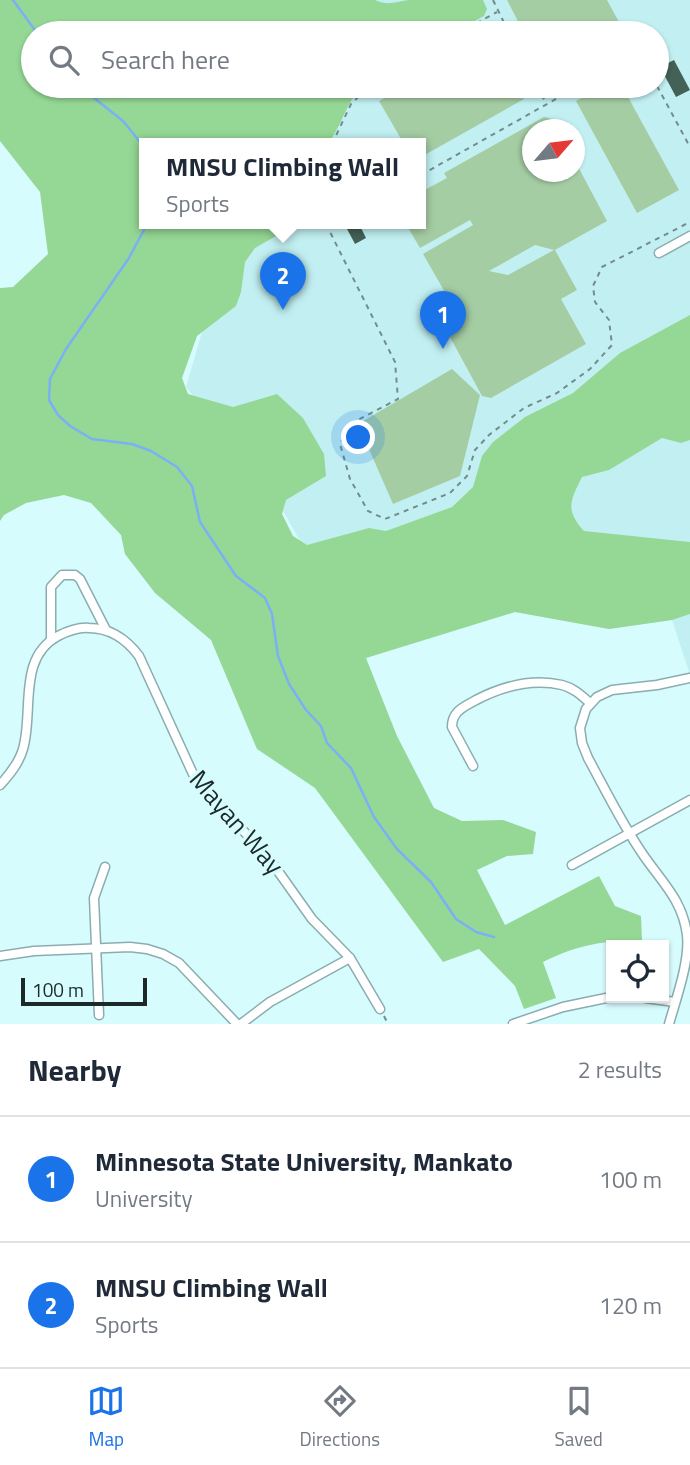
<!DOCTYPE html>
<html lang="en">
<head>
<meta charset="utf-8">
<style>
  body { margin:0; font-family:"Titillium Web",sans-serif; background:#f6f6f7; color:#1f2937 }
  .controls { position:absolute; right:21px; bottom:21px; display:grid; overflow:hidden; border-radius:0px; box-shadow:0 2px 5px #0004 }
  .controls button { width:63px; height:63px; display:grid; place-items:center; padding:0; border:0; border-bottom:2px solid #e0e1e3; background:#fff; color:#1f2937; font:35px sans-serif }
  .compass { position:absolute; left:522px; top:119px; width:63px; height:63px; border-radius:50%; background:#fff; box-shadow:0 2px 5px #0004; rotate:62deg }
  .scale { position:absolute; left:21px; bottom:18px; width:126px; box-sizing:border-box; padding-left:7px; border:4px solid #1b2929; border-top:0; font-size:19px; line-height:24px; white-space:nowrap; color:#1b2929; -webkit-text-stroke:5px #d7fcfe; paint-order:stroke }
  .you { position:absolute; left:359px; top:438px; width:24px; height:24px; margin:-18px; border:5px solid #fff; border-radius:50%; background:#1a73e8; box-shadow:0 0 0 10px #1a73e833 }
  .badge { display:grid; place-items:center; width:46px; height:46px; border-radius:50%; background:#1a73e8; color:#fff; font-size:23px; font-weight:700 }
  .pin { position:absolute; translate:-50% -58px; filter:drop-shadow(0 2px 4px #0008) }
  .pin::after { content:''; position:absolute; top:37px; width:24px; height:21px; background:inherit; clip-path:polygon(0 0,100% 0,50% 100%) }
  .popup { position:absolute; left:139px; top:138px; width:287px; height:91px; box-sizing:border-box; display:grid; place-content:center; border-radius:0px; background:#fff; filter:drop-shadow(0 2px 5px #0005); font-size:23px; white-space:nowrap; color:#747a83 }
  .popup b { font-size:26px; color:#1f2937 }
  .popup::after { content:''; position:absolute; left:50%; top:100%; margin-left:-14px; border:14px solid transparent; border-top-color:#fff }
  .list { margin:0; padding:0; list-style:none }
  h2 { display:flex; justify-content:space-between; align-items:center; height:91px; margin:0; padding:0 28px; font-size:30px }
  h2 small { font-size:23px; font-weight:400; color:#747a83 }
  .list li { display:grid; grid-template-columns:46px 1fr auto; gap:21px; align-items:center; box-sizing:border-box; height:126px; padding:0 28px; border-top:2px solid #e0e1e3 }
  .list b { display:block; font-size:26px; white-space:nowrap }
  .list p { margin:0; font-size:23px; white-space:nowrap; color:#747a83 }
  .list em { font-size:23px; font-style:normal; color:#747a83 }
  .icon { flex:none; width:38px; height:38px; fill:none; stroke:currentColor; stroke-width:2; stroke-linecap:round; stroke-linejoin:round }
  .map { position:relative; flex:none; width:690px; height:1024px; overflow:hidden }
  .search { position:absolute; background:#fff; box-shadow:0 2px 5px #0004; left:21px; right:21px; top:21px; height:77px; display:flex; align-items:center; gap:18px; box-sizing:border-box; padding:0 24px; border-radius:38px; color:#747a83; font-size:26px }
  .sheet { height:343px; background:#fff }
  nav { display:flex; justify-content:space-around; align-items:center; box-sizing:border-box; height:98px; border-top:2px solid #e0e1e3; background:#fff; font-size:19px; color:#747a83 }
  nav a { display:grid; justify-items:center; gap:4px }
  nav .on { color:#1a73e8 }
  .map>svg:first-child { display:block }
  .built { fill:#c2f0f2; fill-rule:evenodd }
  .green { fill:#a5cda4; fill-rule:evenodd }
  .forest { fill:#95d895 }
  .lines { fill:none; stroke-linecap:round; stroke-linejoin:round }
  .stream { stroke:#7bb0f4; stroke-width:2.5 }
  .building { fill:#446157 }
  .minor-casing { stroke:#8badaf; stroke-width:11 }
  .path { stroke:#738c8d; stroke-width:2; stroke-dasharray:5 5; stroke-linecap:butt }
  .minor { stroke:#fff; stroke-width:8 }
  .labels { text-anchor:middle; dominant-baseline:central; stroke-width:7; stroke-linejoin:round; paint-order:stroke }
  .street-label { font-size:26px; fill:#1b2929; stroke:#d7fcfe }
</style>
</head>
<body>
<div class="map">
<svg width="690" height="1024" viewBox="0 0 690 1024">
  <rect width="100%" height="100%" fill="#d7fcfe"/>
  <path class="built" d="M 320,0 L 690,0 L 690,675 L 672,620 L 609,629 L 515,612 L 366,658 L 279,504 L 186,387 L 208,311 L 265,224 L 421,224 L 421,144 L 315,144 L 348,86 L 657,86 L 657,33 L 366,33 ZM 532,130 L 574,130 L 574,172 L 532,172 Z"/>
  <g class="green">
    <path d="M 507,0 L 607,0 L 625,33 L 524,33 Z"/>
    <path d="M 407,86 L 517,86 L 524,99 L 421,157 L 421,144 L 404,144 L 379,101 Z"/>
    <path d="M 604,86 L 622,86 L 679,190 L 637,213 L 576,101 Z"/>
    <path d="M 544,117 L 552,119 L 557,129 L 532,130 L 532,172 L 574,172 L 575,161 L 607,221 L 555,250 L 577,290 L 561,299 L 586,344 L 491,398 L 482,396 L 431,302 L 446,294 L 423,254 L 473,225 L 470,220 L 420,248 L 406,224 L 421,224 L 421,192 L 447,178 L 444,173 ZM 535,245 L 554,250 L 508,275 L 489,271 Z"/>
    <path d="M 452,369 L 480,395 L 460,476 L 393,504 L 358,424 Z"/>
  </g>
  <path class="forest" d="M 0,0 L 375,0 C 388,6 396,2 408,0 C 432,0 459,0 483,0 L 487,9 L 484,16 L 452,33 L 33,33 L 33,86 L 362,86 C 346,103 342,125 328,144 L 145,144 L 145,224 L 297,224 L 255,248 L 245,262 L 241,292 L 236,306 L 197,336 L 182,378 L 188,394 L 233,407 L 277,394 L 303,418 L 324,454 L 326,476 L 286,500 L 282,514 L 293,536 L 307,545 L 369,528 L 386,531 L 452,507 L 473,487 L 482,456 L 493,442 L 525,417 L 573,393 L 620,353 L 690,315 L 690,440 L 681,443 L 662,438 L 609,470 L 582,477 C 570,501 565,510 584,531 L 690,542 L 690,614 L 672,620 L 609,629 L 515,612 L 366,658 L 397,736 L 434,808 L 462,821 L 503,820 L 536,832 L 533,854 L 507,856 L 477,870 L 505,925 L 599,876 L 615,906 L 641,916 L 642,940 C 602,941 580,944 543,962 L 556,998 L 524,1009 L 515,986 L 479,949 L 443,962 L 315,788 L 257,749 L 211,640 L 155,593 L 125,554 L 121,535 L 91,503 L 64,495 L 26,503 L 4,515 L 0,521 L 0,288 L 13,287 L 48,254 L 40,192 L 0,141 Z"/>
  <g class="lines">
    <g class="stream">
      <path d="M 13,0 L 37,33"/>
      <path d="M 79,86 L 123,121 L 145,148"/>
      <path d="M 147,224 L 129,258 L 66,349 L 50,379 L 49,400 L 58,415 L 70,426 L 92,439 L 132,444 L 151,451 L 177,467 L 192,486 L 200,522 L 236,576 L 265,598 L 272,614 L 278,656 L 289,684 L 306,710 L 321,726 L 327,743 L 351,768 L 374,817 L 397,849 L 431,882 L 456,919 L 476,932 L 494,937"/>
    </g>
  </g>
  <g class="building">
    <path d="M 674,60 L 690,90 L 676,97 L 660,67 Z"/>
    <path d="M 351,224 L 359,224 L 366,238 L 355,244 L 346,227 Z"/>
  </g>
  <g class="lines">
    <defs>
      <g id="minor">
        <path d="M 659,253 L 690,236"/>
        <path d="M 51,640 L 51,587 L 62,575 L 75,575 L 80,579 L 106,630"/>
        <path d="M 473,766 L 452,727 C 452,711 464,707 476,700 C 503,686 532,678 562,685 C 574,688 582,696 590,703"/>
        <path d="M 0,785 C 10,774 19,763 23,749 C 34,711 17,658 58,636 C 68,631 79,627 89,628 C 110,628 127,640 139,656 L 193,774 L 203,788 L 268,857 L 312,919 L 350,958 L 380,1009"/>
        <path d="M 572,865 L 690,800"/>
        <path d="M 0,956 L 34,951 L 130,947 L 147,949 L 163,954 L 179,963 L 237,1024"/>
        <path d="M 645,998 L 675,1002"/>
        <path d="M 99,1015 L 94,898 L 105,867"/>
        <path d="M 241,1024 L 270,1002 L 350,958"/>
        <path d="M 513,1024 L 563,1007 L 611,997"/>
        <path d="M 669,1024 C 676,999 690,961 687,935 C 683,901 662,882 644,856 C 623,826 606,791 588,758 L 582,743 L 580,728 L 586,709 L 597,697 L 612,690 L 657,685 L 690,678"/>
      </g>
    </defs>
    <use href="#minor" class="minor-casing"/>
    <g class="path">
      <path d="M 493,0 L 509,33"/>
      <path d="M 459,33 L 497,12"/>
      <path d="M 537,86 L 546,103"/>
      <path d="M 657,86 L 690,147"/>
      <path d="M 332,144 L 351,104 L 370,86"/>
      <path d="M 421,175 L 579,86"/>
      <path d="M 326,224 L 395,362 L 398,399 L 350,424 L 340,444 L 350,479 L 368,511 L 385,519 L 450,493 L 467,476 L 475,450 L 489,435 L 524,408 L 557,393 L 590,369 L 612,345 L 609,320 L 595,302 L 593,286 L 602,267 L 690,222"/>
      <path d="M 384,1016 L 388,1024"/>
    </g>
    <use href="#minor" class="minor"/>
  </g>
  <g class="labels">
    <g class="street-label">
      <text transform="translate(237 822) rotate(49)">Mayan Way</text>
    </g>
  </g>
</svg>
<div class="controls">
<button><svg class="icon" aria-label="locate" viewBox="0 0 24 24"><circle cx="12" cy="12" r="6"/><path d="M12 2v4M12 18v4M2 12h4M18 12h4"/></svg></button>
</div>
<svg class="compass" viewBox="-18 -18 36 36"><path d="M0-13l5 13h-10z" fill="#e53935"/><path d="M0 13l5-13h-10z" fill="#747a83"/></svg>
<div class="scale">100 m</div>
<div class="you"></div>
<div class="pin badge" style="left:443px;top:349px">1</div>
<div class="pin badge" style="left:283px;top:310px">2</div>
<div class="popup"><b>MNSU Climbing Wall</b>Sports</div>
<div class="search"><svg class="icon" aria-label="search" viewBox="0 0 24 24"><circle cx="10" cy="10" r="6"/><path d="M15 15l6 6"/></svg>Search here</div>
</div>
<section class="sheet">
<h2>Nearby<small>2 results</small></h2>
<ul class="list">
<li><span class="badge">1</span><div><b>Minnesota State University, Mankato</b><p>University</p></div><em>100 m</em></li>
<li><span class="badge">2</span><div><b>MNSU Climbing Wall</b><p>Sports</p></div><em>120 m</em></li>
</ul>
</section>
<nav>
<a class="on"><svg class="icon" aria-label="map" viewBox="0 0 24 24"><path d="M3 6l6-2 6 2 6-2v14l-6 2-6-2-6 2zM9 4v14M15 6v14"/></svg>Map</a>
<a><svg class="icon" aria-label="directions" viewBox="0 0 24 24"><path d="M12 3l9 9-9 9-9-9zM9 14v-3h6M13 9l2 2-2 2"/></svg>Directions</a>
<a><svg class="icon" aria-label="saved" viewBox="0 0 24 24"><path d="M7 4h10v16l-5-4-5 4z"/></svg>Saved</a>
</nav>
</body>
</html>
